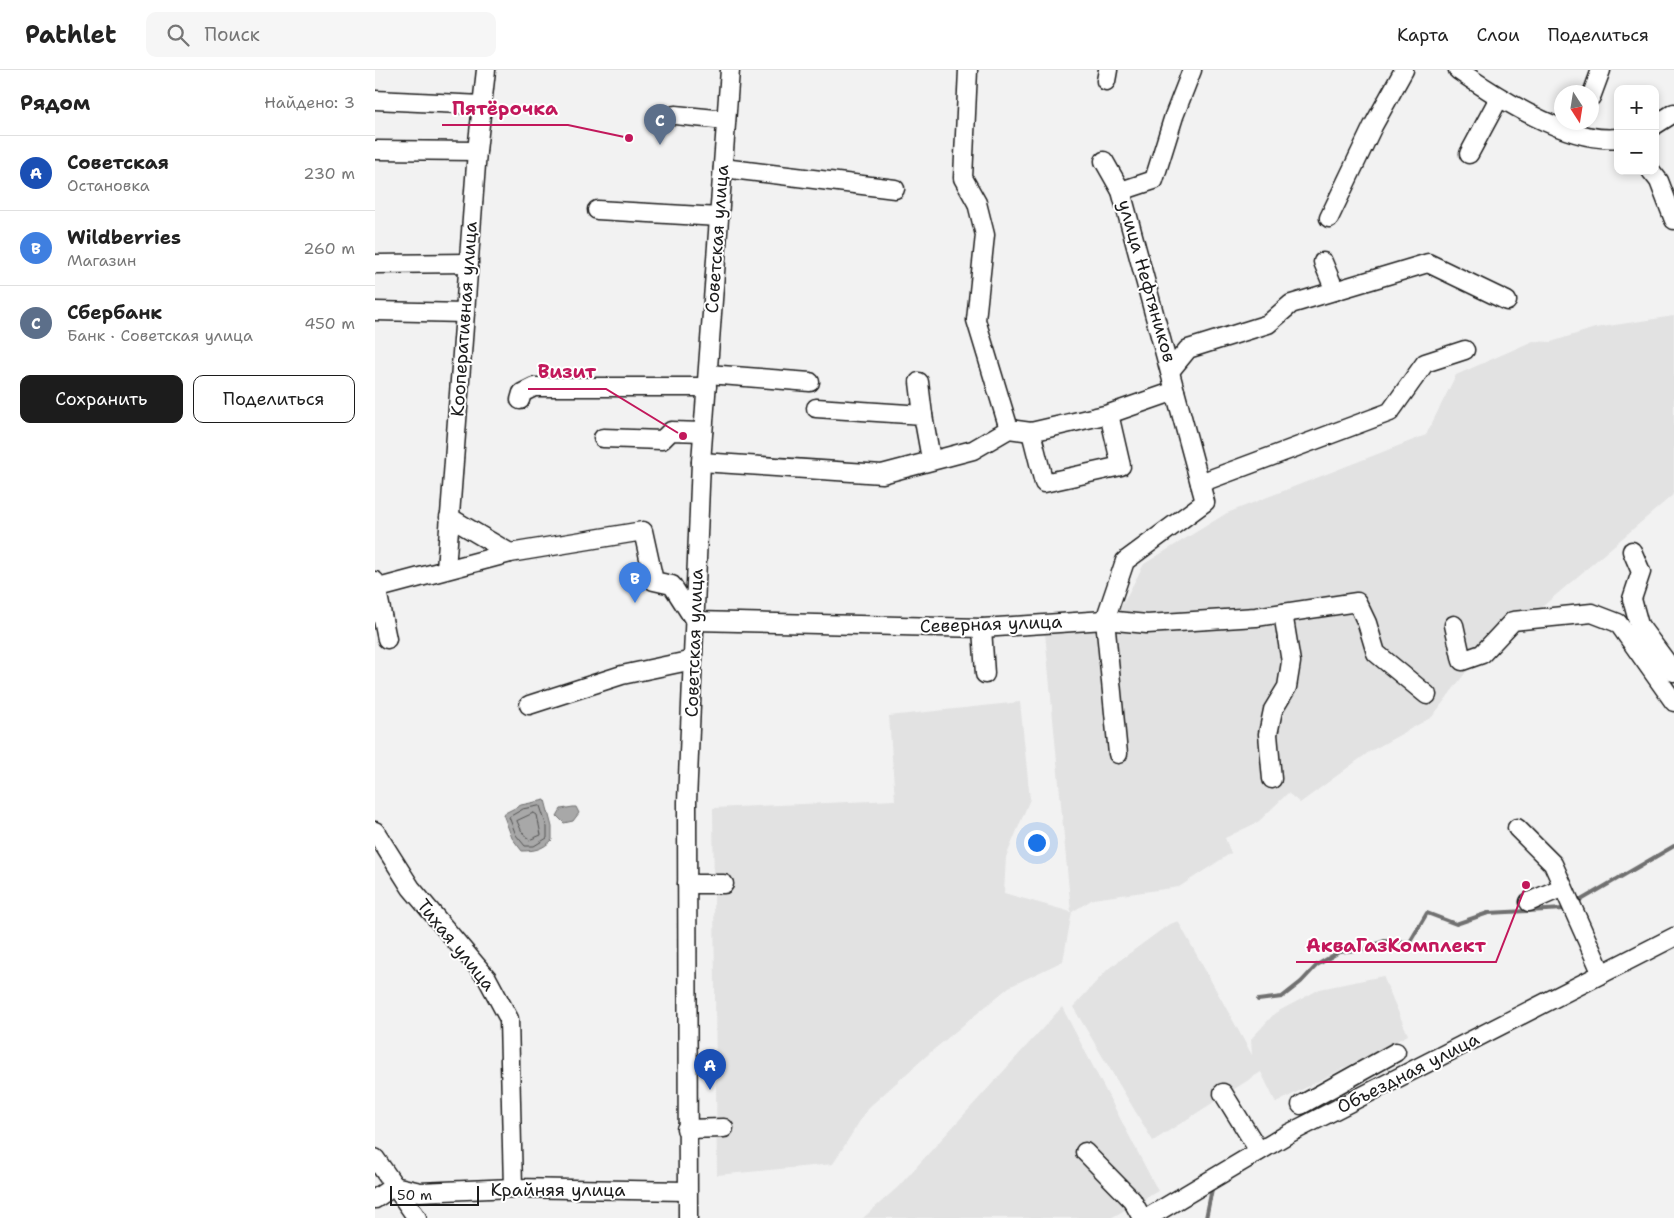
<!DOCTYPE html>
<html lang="ru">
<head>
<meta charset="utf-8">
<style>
  body { margin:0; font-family:"Shantell Sans",sans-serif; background:#f6f6f6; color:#222 }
  .controls { position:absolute; right:15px; top:15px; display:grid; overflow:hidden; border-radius:10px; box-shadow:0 2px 8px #0003 }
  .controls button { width:45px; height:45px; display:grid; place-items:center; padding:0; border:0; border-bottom:1px solid #e0e0e0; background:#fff; color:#222; font:25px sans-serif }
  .compass { position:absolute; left:1179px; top:15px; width:45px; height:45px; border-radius:50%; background:#fff; box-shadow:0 2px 8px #0003; rotate:168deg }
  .scale { position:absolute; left:15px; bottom:12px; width:89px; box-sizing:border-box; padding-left:5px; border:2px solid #1c1c1c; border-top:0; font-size:14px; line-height:18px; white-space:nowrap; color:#1c1c1c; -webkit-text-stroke:4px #fff; paint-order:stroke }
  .you { position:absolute; left:661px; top:772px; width:18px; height:18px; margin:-12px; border:4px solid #fff; border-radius:50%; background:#1a73e8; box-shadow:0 0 0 8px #1a73e833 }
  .badge { display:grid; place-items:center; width:32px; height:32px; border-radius:50%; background:#1c1c1c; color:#fff; font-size:16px; font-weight:700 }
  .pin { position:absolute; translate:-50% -41px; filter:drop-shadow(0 1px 2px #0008) }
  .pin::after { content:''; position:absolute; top:26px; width:18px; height:15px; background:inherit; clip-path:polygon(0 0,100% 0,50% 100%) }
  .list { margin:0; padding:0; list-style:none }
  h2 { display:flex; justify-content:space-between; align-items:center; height:65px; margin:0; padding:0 20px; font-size:21px }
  h2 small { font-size:16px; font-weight:400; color:#767676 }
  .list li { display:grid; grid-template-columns:32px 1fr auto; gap:15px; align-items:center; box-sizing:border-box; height:75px; padding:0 20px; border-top:1px solid #e0e0e0 }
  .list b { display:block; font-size:19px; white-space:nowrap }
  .list p { margin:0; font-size:16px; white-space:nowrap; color:#767676 }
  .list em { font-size:16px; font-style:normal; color:#767676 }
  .actions { display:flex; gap:10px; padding:15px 20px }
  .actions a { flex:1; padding:11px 0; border:1px solid #1c1c1c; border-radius:10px; text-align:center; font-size:18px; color:#1c1c1c }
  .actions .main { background:#1c1c1c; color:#fff }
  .icon { flex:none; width:28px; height:28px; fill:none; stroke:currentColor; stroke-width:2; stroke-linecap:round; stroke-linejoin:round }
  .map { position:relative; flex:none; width:1299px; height:1148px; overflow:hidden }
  header { display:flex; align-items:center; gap:30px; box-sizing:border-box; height:70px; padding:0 25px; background:#fff; border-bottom:1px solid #e0e0e0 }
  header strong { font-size:24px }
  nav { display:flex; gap:28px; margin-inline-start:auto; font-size:18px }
  .search { width:350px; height:45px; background:#f6f6f6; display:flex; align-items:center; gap:12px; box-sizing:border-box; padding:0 18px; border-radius:10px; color:#767676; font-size:19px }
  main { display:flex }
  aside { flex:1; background:#fff }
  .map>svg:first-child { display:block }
  .built { fill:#e2e2e2 }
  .water { fill:#a8a8a8; stroke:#707070 }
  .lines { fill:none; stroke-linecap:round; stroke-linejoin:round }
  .shore { stroke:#545454; stroke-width:1 }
  .stream { stroke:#707070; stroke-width:4 }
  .minor-casing { stroke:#1c1c1c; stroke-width:21 }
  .minor { stroke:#fff; stroke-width:18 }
  .labels { text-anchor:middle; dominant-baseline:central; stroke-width:4; stroke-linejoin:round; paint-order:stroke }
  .street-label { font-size:18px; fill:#1c1c1c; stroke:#fff }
  .leader { fill:none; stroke:#c2185b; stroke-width:2 }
  .callout-dot { fill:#c2185b; stroke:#fff; stroke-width:2 }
  .callout-label { font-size:19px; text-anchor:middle; font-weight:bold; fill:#c2185b; stroke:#fff; stroke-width:4; stroke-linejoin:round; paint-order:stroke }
</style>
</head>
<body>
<header>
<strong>Pathlet</strong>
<div class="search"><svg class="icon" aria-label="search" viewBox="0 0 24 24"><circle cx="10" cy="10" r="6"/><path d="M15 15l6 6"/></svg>Поиск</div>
<nav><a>Карта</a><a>Слои</a><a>Поделиться</a></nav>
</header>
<main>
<aside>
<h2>Рядом<small>Найдено: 3</small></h2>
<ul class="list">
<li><span class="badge" style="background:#1a4fb4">A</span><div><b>Советская</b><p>Остановка</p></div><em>230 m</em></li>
<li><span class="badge" style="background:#3f7fe0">B</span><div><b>Wildberries</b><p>Магазин</p></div><em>260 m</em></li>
<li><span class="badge" style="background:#5c6f8a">C</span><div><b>Сбербанк</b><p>Банк · Советская улица</p></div><em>450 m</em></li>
</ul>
<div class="actions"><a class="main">Сохранить</a><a>Поделиться</a></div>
</aside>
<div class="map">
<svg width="1299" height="1148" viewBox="0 0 1299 1148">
  <rect width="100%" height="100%" fill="#f2f2f2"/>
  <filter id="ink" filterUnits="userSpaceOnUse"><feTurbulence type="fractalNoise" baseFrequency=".02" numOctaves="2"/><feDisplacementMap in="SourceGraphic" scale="10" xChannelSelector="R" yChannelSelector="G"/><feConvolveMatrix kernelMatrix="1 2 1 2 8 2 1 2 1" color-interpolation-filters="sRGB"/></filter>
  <g filter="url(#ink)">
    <g class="built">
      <path d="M 1299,246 L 1299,424 L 1091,602 L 1057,647 L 994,682 L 925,733 L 913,723 L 883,752 L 850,768 L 856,783 L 804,817 L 718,829 L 697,842 L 688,891 L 634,917 L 557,981 L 493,1038 L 458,1094 L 342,1105 L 338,738 L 520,730 L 514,646 L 645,632 L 655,729 L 631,787 L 629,823 L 696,842 L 670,563 L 738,552 L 769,494 L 852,443 L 1051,365 L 1081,305 L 1158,271 L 1176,272 L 1220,258 Z"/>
      <path d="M 803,851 L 877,985 L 876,969 L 900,943 L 945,919 L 1008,906 L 1033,965 L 901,1033 L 886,1002 L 778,1071 L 698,937 L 733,899 L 793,855 Z"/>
      <path d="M 687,937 L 783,1121 L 736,1148 L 488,1148 L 523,1117 Z"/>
    </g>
    <g class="water">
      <path d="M 170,730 L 177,757 L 177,770 C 168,779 160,781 147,781 L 137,768 L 128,744 L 146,735 Z"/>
      <path d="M 198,737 L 201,737 L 204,743 L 198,751 L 189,753 L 182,746 L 186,739 Z"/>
    </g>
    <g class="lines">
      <g class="shore">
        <path d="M 165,736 L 172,757 L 172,768 L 159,776 L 150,776 L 141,765 L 134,747 L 148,739 Z"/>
        <path d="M 159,743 L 162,745 L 166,765 L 154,770 L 147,762 L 142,751 Z"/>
      </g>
      <g class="stream">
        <path d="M 1206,830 L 1299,776"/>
        <path d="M 883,930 L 907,927 L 926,912 L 942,895 L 964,882 L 989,879 L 1009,871 L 1035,872 L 1052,843 L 1081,854 L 1113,843 L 1189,839"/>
        <path d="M 831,1148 L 837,1119"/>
      </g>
      <defs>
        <g id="minor">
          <path d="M 593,0 L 588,108 L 602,133 L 610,165 L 601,250 L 634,359"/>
          <path d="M 1083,0 C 1122,27 1194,74 1243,68"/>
          <path d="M 731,11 L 733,0"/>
          <path d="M 1216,27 L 1226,0"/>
          <path d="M 0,30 L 107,35"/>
          <path d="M 300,45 L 351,50"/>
          <path d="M 1280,55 L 1299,43"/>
          <path d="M 0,80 L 102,81"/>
          <path d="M 1094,84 L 1124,28"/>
          <path d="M 729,91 L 746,121 L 830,432 L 750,491 L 730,550 L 743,684"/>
          <path d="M 348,98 L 520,119"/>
          <path d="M 1276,101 L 1284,111 L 1299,150"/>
          <path d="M 746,121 L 779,110 L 799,46 L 817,0"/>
          <path d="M 222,140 L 344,147"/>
          <path d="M 954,148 L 998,56 L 1029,0"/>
          <path d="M 948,192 L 960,221"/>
          <path d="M 0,194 L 94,193"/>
          <path d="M 0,241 L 90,243"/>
          <path d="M 795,301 L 813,279 L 893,254 L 916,234 L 1053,193 L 1132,231"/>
          <path d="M 333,304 L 435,312"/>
          <path d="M 544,312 L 548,345"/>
          <path d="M 145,330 L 147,323 L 159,317 L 332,317"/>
          <path d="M 441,338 L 548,345 L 556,389"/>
          <path d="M 656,362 L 669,413 L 746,396 L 734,344"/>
          <path d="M 228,368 L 287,370 L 296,361 L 328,362"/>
          <path d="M 326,392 L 507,404 L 598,380 L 634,359 L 656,362 L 734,344 L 800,321"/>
          <path d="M 825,413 L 1015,342 L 1050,293 L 1090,280"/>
          <path d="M 74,447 L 135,483"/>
          <path d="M 1257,481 L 1266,502 L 1257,529 L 1264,555 L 1299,602"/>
          <path d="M 71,499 L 102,81 L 111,0"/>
          <path d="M 0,511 L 12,569"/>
          <path d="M 0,519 L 135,483 L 268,461 L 279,511 L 297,515 L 320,551"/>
          <path d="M 320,551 L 607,558 L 730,550 L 772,554 L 881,547 L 982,532 L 992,553 L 1001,583 L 1052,625"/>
          <path d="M 1079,555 L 1087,591 L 1107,584 L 1138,551 L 1217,543 L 1243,553 L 1299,632"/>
          <path d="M 607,558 L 610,604"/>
          <path d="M 154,635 L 247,605 L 318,590"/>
          <path d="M 897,709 L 893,664 L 898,640 L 912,617 L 916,592 L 908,543"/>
          <path d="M 1142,758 L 1178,794 L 1227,904"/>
          <path d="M 0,761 L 36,818 L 112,908 L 134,949 L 138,1118"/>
          <path d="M 312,814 L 349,814"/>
          <path d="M 1154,832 L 1188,817"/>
          <path d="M 848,1023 L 884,1081"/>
          <path d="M 926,1035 L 1021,982"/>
          <path d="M 311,1059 L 349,1058"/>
          <path d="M 710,1082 L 757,1130 L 767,1148"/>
          <path d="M 0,1088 L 42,1148"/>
          <path d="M 0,1129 L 19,1116 L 45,1122 L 138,1118 L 311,1121"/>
          <path d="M 313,1148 L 312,732 L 326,392 L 355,0"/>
          <path d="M 772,1148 L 913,1064 L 1299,867"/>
        </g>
      </defs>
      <use href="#minor" class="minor-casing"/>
      <use href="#minor" class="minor"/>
    </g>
  </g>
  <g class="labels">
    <g class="street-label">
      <text transform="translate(342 169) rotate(-86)">Советская улица</text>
      <text transform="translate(772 211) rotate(74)">улица Нефтяников</text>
      <text transform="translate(89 249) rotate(-86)">Кооперативная улица</text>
      <text transform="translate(616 554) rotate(-2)">Северная улица</text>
      <text transform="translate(319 573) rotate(-88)">Советская улица</text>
      <text transform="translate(81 875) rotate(51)">Тихая улица</text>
      <text transform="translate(1033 1003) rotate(-27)">Объездная улица</text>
      <text x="183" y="1120">Крайняя улица</text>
    </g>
  </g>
  <path class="leader" d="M254 68L193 55H67M308 366L231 319H153M1151 815L1121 892H921"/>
  <g class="callout-dot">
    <circle cx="254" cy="68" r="5"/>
    <circle cx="308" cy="366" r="5"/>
    <circle cx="1151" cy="815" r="5"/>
  </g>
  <g class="callout-label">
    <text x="130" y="45">Пятёрочка</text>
    <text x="192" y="308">Визит</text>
    <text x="1021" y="882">АкваГазКомплект</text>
  </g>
</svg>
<div class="controls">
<button>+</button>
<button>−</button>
</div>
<svg class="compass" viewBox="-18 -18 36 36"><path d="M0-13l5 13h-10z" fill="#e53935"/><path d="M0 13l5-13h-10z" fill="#767676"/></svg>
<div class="scale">50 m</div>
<div class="you"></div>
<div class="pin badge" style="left:335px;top:1020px;background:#1a4fb4">A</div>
<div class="pin badge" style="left:260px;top:533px;background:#3f7fe0">B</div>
<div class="pin badge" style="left:285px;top:75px;background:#5c6f8a">C</div>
</div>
</main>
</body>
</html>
